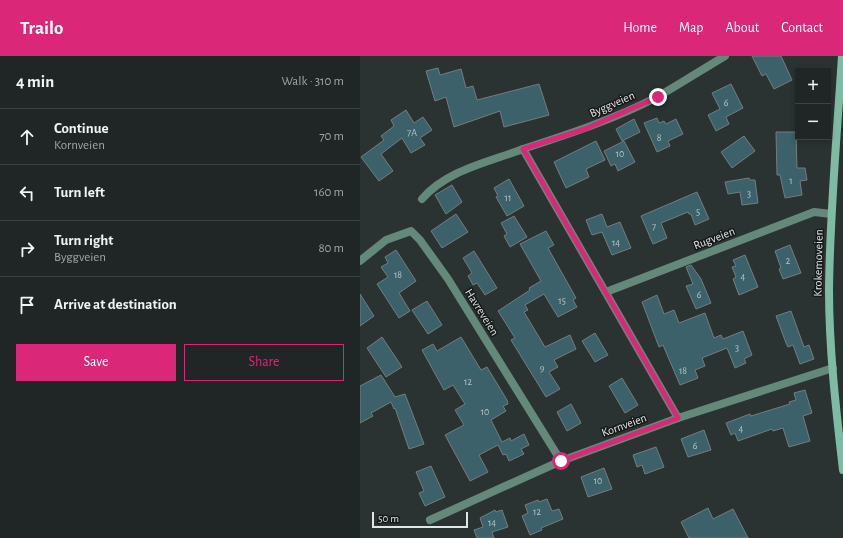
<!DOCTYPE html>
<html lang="en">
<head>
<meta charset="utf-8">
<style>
  body { margin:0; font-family:"Alegreya Sans",sans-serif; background:#2d3232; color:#f1f3f6 }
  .controls { position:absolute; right:12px; top:12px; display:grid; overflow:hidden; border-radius:0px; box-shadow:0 2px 6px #0003 }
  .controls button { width:36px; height:36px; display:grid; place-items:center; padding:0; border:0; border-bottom:1px solid #3d4343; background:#202626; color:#f1f3f6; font:20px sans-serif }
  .scale { position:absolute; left:12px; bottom:10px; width:96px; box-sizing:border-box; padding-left:4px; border:2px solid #e0e6e5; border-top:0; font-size:11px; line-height:14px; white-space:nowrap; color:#e0e6e5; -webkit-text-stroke:3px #161919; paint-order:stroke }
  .stop { position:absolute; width:12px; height:12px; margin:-9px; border:3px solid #db2777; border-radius:50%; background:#fff }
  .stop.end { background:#db2777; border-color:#fff; box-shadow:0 1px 4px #0008 }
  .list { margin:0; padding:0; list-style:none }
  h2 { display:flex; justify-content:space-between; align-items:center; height:52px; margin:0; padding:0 16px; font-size:17px }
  h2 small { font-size:13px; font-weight:400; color:#a2a5a7 }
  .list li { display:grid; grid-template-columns:26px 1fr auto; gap:12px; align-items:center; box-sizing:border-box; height:56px; padding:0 16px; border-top:1px solid #3d4343 }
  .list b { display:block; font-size:15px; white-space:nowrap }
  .list p { margin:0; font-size:13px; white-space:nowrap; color:#a2a5a7 }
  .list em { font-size:13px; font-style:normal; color:#a2a5a7 }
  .actions { display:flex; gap:8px; padding:12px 16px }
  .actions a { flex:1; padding:9px 0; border:1px solid #db2777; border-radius:0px; text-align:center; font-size:14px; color:#db2777 }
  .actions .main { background:#db2777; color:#fff }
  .icon { flex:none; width:22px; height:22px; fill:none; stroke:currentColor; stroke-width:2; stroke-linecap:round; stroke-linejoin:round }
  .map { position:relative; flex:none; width:483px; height:482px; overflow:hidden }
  header { display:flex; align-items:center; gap:24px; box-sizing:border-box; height:56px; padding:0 20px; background:#db2777; color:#fff }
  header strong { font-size:19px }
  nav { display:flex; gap:22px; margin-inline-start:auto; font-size:14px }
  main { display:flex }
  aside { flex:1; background:#202626 }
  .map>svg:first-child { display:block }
  .building { fill:#3c616b; stroke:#747d7f }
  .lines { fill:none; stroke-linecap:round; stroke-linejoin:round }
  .street { stroke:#64897a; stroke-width:8 }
  .secondary { stroke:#7fbba3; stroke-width:8 }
  .route { stroke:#db2777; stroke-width:5 }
  .labels { text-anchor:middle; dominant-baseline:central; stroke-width:3; stroke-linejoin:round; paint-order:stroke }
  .number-label { font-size:10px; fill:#b7c5c6 }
  .street-label { font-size:12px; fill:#e0e6e5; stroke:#161919 }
</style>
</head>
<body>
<header>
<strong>Trailo</strong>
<nav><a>Home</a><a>Map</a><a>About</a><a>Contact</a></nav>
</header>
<main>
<aside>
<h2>4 min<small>Walk · 310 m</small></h2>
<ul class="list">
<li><svg class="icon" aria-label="ahead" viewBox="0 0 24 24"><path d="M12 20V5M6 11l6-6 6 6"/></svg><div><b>Continue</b><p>Kornveien</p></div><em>70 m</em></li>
<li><svg class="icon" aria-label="left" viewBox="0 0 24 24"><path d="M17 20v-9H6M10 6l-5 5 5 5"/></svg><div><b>Turn left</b></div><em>160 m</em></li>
<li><svg class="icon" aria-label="right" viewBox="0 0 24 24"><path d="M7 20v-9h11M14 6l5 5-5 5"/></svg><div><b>Turn right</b><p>Byggveien</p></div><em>80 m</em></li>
<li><svg class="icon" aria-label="arrive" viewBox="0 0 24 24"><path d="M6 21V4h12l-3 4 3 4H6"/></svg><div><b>Arrive at destination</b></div></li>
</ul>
<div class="actions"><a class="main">Save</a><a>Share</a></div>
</aside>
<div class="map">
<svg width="483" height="482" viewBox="0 0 483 482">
  <rect width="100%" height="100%" fill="#2b3232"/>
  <g class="building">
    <path d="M 392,0 L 421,0 L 432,24 L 414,33 L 406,18 L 402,20 Z"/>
    <path d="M 78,12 L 80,19 L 101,13 L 106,32 L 113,30 L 117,44 L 179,28 L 189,59 L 144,71 L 140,55 L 94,71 L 86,41 L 75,45 L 66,15 Z"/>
    <path d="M 371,28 L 383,52 L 366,61 L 369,68 L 356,75 L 348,59 L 360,53 L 352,37 Z"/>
    <path d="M 46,54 L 54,67 L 63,61 L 72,74 L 60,82 L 65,89 L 51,97 L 42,82 L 21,98 L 33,115 L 19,125 L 1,101 L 24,84 L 21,80 L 34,70 L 31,64 Z"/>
    <path d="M 297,62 L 299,67 L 304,65 L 306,68 L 316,63 L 323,78 L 308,85 L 310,90 L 297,96 L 284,67 Z"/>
    <path d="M 274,63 L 280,76 L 262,85 L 256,73 Z"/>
    <path d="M 416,76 L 436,76 L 437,112 L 445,112 L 447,124 L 440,125 L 442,139 L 425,142 L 420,119 L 417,119 Z"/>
    <path d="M 384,80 L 395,95 L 372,112 L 361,96 Z"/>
    <path d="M 236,85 L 245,104 L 226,113 L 229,121 L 206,132 L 194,106 Z"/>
    <path d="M 264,85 L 275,106 L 258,115 L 255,108 L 251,110 L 244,95 Z"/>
    <path d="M 389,122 L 390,124 L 395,124 L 398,147 L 382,149 L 380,136 L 368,138 L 365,126 Z"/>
    <path d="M 149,123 L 164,150 L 147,160 L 136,141 L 138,140 L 134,132 Z"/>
    <path d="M 92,129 L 102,146 L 86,158 L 75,139 Z"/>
    <path d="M 337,136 L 349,163 L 335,169 L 331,158 L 329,158 L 328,156 L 301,167 L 307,182 L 293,188 L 281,160 Z"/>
    <path d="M 96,158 L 108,176 L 82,192 L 71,175 Z"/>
    <path d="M 242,158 L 247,171 L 260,166 L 271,192 L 252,199 L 242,176 L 232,179 L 226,164 Z"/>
    <path d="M 154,160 L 167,181 L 150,191 L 144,180 L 147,178 L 141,167 Z"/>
    <path d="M 186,175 L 194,189 L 188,192 L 216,242 L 213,244 L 217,251 L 198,261 L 184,238 L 165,249 L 168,254 L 164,256 L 185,291 L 210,279 L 216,293 L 194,304 L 198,311 L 189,316 L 200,333 L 186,341 L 151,284 L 155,282 L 138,255 L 170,234 L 169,232 L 181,225 L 160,188 Z"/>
    <path d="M 430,189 L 441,217 L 423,223 L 419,213 L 421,212 L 415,195 Z"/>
    <path d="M 36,194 L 56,225 L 39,237 L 50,255 L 39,262 L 17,228 L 28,221 L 21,211 L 28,207 L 25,201 Z"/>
    <path d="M 114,195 L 137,232 L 125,239 L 117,227 L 113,229 L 108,220 L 112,217 L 103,202 Z"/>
    <path d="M 385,199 L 398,231 L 379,239 L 373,223 L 376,221 L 372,211 L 376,210 L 373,204 Z"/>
    <path d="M 331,209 L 341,223 L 351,247 L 336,253 L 326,230 L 333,228 L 326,211 Z"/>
    <path d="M 0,238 L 14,260 L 0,270 Z"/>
    <path d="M 297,239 L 304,258 L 314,254 L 319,267 L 345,257 L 354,282 L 361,279 L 363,283 L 383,275 L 392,299 L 384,303 L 386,307 L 375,312 L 367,292 L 342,302 L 345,310 L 335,314 L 338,322 L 320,329 L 303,289 L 299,291 L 282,246 Z"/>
    <path d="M 67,245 L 82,269 L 68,278 L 52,254 Z"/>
    <path d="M 431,255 L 444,291 L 449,289 L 454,303 L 440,308 L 433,289 L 428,291 L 426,287 L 416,260 Z"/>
    <path d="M 235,277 L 248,299 L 235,306 L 222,285 Z"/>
    <path d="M 22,281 L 42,311 L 26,321 L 7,292 Z"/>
    <path d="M 101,281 L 121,314 L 127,311 L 147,344 L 148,348 L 143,350 L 146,355 L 131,364 L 142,386 L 150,382 L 151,385 L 164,378 L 169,389 L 161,393 L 164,398 L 149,405 L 146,398 L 143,399 L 138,389 L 119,399 L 128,416 L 110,425 L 85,379 L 104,369 L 95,354 L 105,348 L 93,329 L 84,334 L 62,294 L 73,288 L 77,295 Z"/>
    <path d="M 21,319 L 35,341 L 45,338 L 64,388 L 49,393 L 35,352 L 34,353 L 31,346 L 11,357 L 13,360 L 0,367 L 0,330 Z"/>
    <path d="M 262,322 L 278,349 L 265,357 L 249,330 Z"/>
    <path d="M 445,334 L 452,357 L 443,360 L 450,385 L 429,391 L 423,372 L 413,375 L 412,373 L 378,385 L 375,377 L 371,379 L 366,367 L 390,358 L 391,360 L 430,348 L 429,346 L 436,344 L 434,337 Z"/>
    <path d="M 211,348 L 221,367 L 207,375 L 197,356 Z"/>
    <path d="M 344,374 L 351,394 L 328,401 L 321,383 Z"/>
    <path d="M 296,391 L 304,411 L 285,418 L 282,409 L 277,411 L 273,399 Z"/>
    <path d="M 71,410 L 85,441 L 65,450 L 59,437 L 64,435 L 56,416 Z"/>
    <path d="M 244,412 L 252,433 L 228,441 L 221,421 Z"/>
    <path d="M 187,443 L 192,455 L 199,453 L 203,463 L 181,472 L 182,474 L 170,479 L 162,460 L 168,457 L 165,449 L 178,444 L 179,446 Z"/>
    <path d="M 348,452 L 353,463 L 373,453 L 388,482 L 329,482 L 321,466 Z"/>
    <path d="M 135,454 L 136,456 L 142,454 L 148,471 L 132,476 L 134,482 L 117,482 L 114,474 L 123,471 L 120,462 Z"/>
  </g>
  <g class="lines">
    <g class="street">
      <path d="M 163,93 C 209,78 255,63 297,41 C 320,28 343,13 365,0"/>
      <path d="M 62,143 C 87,114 129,106 163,93 L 318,362"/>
      <path d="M 0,205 L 26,184 L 51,175 L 60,184 L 88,223 L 201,405"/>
      <path d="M 246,236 L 454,156 L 471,158"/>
      <path d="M 70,464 L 201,405 L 318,362 L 473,312"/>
    </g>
    <path class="secondary" d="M 482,0 C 477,78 470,155 469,233 C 469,293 476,354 483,414"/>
  </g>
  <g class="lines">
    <path class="route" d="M 201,405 L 318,362 L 163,93 L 225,73 L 298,41"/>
  </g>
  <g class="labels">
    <g class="number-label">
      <text x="366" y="47">6</text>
      <text x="52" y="77">7A</text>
      <text x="299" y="82">8</text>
      <text x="260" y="98">10</text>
      <text x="431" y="125">1</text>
      <text x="389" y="138">3</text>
      <text x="148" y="142">11</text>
      <text x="338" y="156">5</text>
      <text x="294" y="171">7</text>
      <text x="256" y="187">14</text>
      <text x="428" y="205">2</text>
      <text x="38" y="219">18</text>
      <text x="383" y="221">4</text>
      <text x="339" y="239">6</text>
      <text x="202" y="245">15</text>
      <text x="377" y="292">3</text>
      <text x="182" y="312">9</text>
      <text x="323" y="315">18</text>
      <text x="108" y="326">12</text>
      <text x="125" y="356">10</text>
      <text x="381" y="373">4</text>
      <text x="335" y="390">6</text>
      <text x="238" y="425">10</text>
      <text x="177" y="456">12</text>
      <text x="132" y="467">14</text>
    </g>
    <g class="street-label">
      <text transform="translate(252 48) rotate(-24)">Byggveien</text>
      <text transform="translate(354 182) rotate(-21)">Rugveien</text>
      <text transform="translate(458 207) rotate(-89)">Krokemoveien</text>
      <text transform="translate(122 256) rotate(58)">Havreveien</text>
      <text transform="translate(264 369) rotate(-20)">Kornveien</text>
    </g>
  </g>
</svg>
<div class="controls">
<button>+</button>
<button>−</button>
</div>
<div class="scale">50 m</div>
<div class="stop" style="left:201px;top:405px"></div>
<div class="stop end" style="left:298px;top:41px"></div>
</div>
</main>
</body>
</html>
